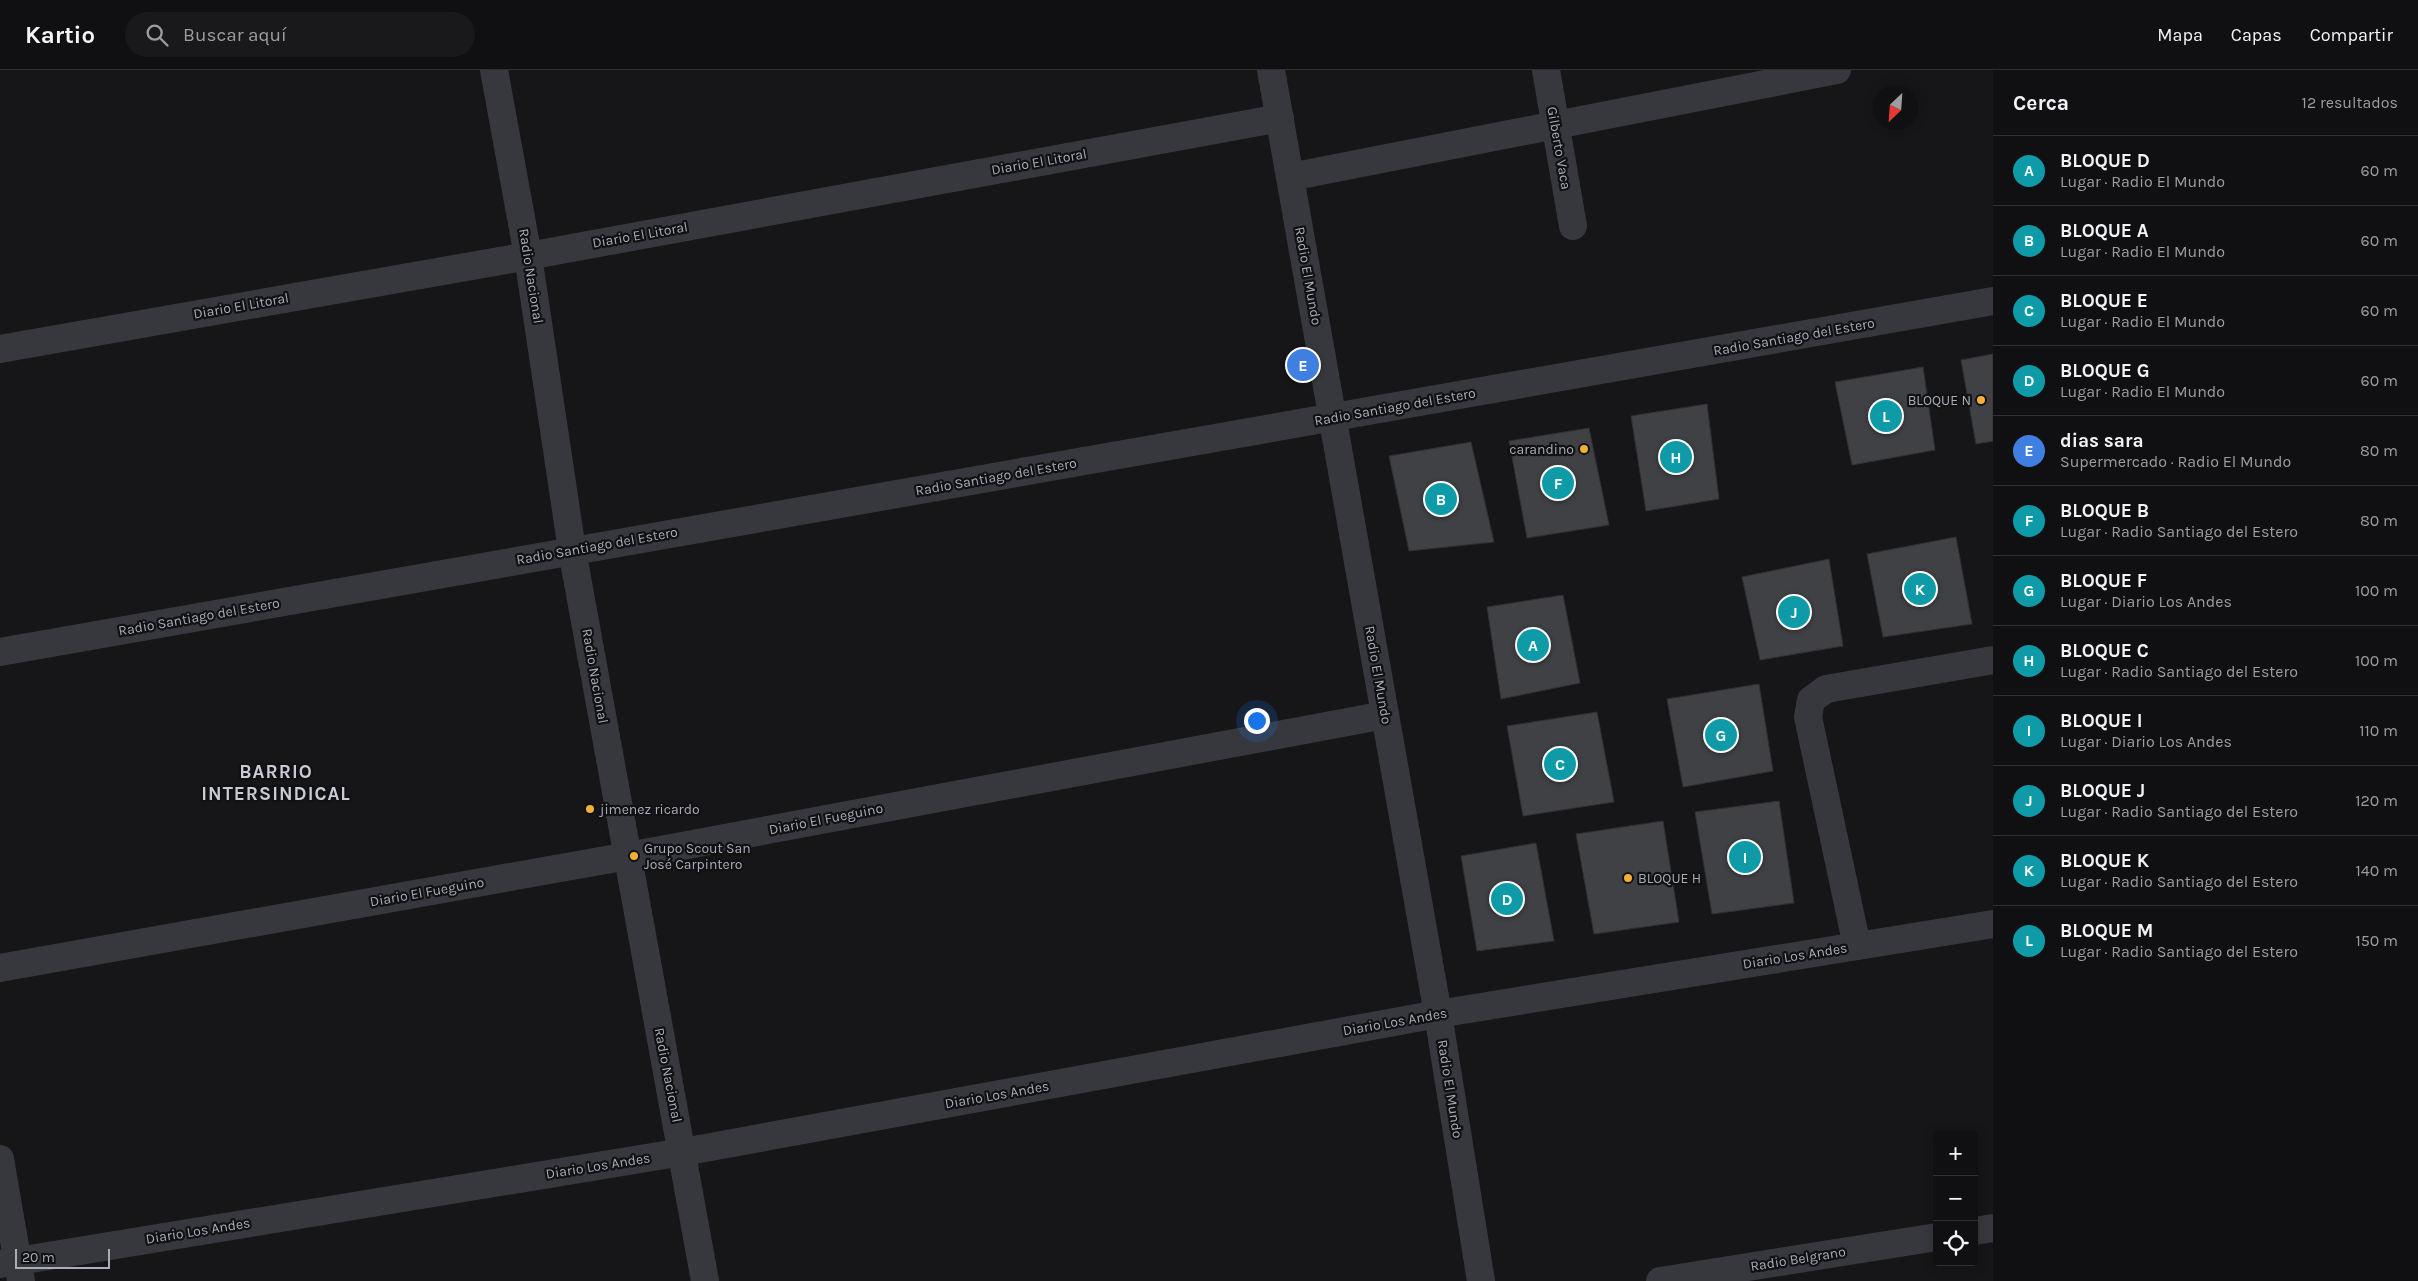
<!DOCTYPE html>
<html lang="es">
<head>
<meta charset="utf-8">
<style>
  body { margin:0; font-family:Karla,sans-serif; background:#19191b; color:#f1f3f6 }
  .controls { position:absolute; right:15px; bottom:15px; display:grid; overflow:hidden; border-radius:5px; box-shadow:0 2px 12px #0003 }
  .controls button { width:45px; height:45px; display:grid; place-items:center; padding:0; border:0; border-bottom:1px solid #303032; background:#101012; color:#f1f3f6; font:25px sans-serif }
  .compass { position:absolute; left:1873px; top:15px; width:45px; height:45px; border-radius:50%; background:#101012; box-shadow:0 2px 12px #0003; rotate:205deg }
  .scale { position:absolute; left:15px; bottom:12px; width:95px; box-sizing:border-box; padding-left:5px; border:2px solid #a8adb8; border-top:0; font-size:14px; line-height:18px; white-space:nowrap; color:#a8adb8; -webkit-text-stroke:4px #111113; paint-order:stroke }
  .you { position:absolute; left:1256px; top:650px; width:18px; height:18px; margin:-12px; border:4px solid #fff; border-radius:50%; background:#1a73e8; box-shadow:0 0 0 8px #1a73e833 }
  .badge { display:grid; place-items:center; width:32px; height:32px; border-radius:50%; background:#0b8043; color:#fff; font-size:16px; font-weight:700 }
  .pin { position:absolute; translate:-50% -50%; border:2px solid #fff; box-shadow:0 1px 5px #0006 }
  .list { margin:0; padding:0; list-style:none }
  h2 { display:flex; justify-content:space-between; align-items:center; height:65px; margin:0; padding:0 20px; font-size:21px }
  h2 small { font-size:16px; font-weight:400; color:#9c9d9f }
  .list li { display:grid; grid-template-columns:32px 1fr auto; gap:15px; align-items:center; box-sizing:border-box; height:70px; padding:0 20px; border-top:1px solid #303032 }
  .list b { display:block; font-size:19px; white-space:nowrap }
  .list p { margin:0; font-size:16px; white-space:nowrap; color:#9c9d9f }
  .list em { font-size:16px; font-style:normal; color:#9c9d9f }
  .icon { flex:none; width:28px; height:28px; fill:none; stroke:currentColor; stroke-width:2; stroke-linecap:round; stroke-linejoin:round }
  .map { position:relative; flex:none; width:1993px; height:1211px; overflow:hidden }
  header { display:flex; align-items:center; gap:30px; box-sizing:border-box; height:70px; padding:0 25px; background:#101012; border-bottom:1px solid #303032 }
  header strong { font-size:24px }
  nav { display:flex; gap:28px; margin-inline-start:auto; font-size:18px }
  .search { width:350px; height:45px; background:#19191b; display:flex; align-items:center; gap:12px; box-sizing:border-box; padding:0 18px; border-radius:28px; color:#9c9d9f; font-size:19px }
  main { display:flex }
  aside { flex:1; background:#101012 }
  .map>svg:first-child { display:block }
  .building { fill:#404145; stroke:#303034 }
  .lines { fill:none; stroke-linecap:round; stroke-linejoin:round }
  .minor { stroke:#37383d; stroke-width:28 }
  .tertiary { stroke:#37383d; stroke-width:28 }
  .poi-dot { fill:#f2b134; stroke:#111113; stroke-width:2 }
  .labels { text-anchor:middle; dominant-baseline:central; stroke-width:4.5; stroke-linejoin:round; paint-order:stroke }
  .street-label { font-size:14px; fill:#a8adb8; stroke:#111113 }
  .poi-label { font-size:14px; fill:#a8adb8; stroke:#111113; text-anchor:start }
  .district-label { font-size:19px; font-weight:bold; letter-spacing:1px; fill:#c9ccd4; stroke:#111113 }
</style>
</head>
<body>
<header>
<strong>Kartio</strong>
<div class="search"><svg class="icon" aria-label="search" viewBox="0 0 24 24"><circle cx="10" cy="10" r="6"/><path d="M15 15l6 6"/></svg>Buscar aquí</div>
<nav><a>Mapa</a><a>Capas</a><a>Compartir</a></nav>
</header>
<main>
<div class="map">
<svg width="1993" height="1211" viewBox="0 0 1993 1211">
  <rect width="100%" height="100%" fill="#161618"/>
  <g class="building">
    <path d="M 1993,284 L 1993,371 L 1976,374 L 1961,290 Z"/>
    <path d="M 1923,297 L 1935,380 L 1852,395 L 1835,312 Z"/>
    <path d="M 1707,334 L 1719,429 L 1646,441 L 1631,346 Z"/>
    <path d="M 1589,358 L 1609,455 L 1527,468 L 1509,371 Z"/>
    <path d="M 1471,372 L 1494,472 L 1409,481 L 1389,386 Z"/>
    <path d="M 1956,467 L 1972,554 L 1883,567 L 1867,484 Z"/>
    <path d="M 1829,489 L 1843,576 L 1760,590 L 1742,507 Z"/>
    <path d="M 1563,525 L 1580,613 L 1501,629 L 1487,537 Z"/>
    <path d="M 1759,614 L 1773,701 L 1683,717 L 1667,629 Z"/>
    <path d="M 1597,642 L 1614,732 L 1523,746 L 1507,656 Z"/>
    <path d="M 1779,731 L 1794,833 L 1712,844 L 1695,742 Z"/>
    <path d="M 1663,751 L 1679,852 L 1594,864 L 1576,764 Z"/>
    <path d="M 1536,773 L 1554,871 L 1477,881 L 1461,786 Z"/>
  </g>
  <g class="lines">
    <g class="minor">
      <path d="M 1271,0 L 1438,944 L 1481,1211"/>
      <path d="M 1546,0 L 1573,156"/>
      <path d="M 1290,107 L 1837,0"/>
      <path d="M 0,279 L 528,186 L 1280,48"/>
      <path d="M 0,582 L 1993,231"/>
      <path d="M 1857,876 L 1808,647 L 1811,630 L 1826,619 L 1993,590"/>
      <path d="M 0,898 L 628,786 L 1385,645"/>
      <path d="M 0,1089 L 21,1211"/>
      <path d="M 1974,1161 L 1993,1158"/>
      <path d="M 0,1194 L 683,1082 L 1438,944 L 1993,854"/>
      <path d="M 1660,1211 L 1937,1167"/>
    </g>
    <path class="tertiary" d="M 494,0 L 528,186 L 572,480 L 705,1211"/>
  </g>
  <g class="poi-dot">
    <circle cx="1981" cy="330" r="5"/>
    <circle cx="1584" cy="379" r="5"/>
    <circle cx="590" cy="739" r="5"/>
    <circle cx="634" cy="786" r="5"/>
    <circle cx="1628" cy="808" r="5"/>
  </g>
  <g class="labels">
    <g class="street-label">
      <text transform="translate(1559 78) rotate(80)">Gilberto Vaca</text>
      <text transform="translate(1039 92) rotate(-10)">Diario El Litoral</text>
      <text transform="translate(640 165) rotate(-10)">Diario El Litoral</text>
      <text transform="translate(531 206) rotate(81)">Radio Nacional</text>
      <text transform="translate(1308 206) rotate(80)">Radio El Mundo</text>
      <text transform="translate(241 236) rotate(-10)">Diario El Litoral</text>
      <text transform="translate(1794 267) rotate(-10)">Radio Santiago del Estero</text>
      <text transform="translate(1395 337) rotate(-10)">Radio Santiago del Estero</text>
      <text transform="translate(996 407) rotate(-10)">Radio Santiago del Estero</text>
      <text transform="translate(597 476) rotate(-10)">Radio Santiago del Estero</text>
      <text transform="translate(199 547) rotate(-10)">Radio Santiago del Estero</text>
      <text transform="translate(1378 605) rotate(80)">Radio El Mundo</text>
      <text transform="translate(595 606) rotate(80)">Radio Nacional</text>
      <text transform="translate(826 749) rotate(-11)">Diario El Fueguino</text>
      <text transform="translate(427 822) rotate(-10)">Diario El Fueguino</text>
      <text transform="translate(1795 886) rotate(-9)">Diario Los Andes</text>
      <text transform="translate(1395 952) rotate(-10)">Diario Los Andes</text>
      <text transform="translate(668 1005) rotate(79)">Radio Nacional</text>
      <text transform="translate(1450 1019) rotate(81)">Radio El Mundo</text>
      <text transform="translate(997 1025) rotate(-10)">Diario Los Andes</text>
      <text transform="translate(598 1096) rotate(-9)">Diario Los Andes</text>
      <text transform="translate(198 1161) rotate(-9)">Diario Los Andes</text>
      <text transform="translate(1798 1189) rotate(-9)">Radio Belgrano</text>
    </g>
    <g class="poi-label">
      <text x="1971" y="330" text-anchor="end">BLOQUE N</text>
      <text x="1574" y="379" text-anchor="end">carandino</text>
      <text x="600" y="739">jimenez ricardo</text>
      <text x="644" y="778">Grupo Scout San<tspan x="644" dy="16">José Carpintero</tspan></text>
      <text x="1638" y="808">BLOQUE H</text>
    </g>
    <g class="district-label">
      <text x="276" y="702">BARRIO<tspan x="276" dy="22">INTERSINDICAL</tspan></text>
    </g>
  </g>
</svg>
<div class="controls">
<button>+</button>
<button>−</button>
<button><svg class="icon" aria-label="locate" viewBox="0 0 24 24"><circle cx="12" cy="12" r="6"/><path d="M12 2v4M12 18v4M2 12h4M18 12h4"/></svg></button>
</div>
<svg class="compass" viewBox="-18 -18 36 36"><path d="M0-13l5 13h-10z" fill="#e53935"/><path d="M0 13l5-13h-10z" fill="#9c9d9f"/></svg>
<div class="scale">20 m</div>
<div class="you"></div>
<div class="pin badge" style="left:1533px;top:575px;background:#0f9aa8">A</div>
<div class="pin badge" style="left:1441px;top:429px;background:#0f9aa8">B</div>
<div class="pin badge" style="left:1560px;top:694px;background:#0f9aa8">C</div>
<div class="pin badge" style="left:1507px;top:829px;background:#0f9aa8">D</div>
<div class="pin badge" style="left:1303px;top:295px;background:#3f7fe0">E</div>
<div class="pin badge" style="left:1558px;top:413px;background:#0f9aa8">F</div>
<div class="pin badge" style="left:1721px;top:665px;background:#0f9aa8">G</div>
<div class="pin badge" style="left:1676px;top:387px;background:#0f9aa8">H</div>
<div class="pin badge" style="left:1745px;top:787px;background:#0f9aa8">I</div>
<div class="pin badge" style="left:1794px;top:542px;background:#0f9aa8">J</div>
<div class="pin badge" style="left:1920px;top:519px;background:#0f9aa8">K</div>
<div class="pin badge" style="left:1886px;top:346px;background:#0f9aa8">L</div>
</div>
<aside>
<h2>Cerca<small>12 resultados</small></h2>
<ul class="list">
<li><span class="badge" style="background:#0f9aa8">A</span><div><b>BLOQUE D</b><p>Lugar · Radio El Mundo</p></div><em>60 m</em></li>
<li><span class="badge" style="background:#0f9aa8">B</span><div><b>BLOQUE A</b><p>Lugar · Radio El Mundo</p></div><em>60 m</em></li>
<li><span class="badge" style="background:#0f9aa8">C</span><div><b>BLOQUE E</b><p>Lugar · Radio El Mundo</p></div><em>60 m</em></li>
<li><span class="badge" style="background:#0f9aa8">D</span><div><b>BLOQUE G</b><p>Lugar · Radio El Mundo</p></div><em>60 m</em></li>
<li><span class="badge" style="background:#3f7fe0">E</span><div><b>dias sara</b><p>Supermercado · Radio El Mundo</p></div><em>80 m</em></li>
<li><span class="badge" style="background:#0f9aa8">F</span><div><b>BLOQUE B</b><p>Lugar · Radio Santiago del Estero</p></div><em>80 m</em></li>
<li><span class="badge" style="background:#0f9aa8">G</span><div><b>BLOQUE F</b><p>Lugar · Diario Los Andes</p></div><em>100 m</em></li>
<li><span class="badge" style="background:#0f9aa8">H</span><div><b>BLOQUE C</b><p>Lugar · Radio Santiago del Estero</p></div><em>100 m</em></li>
<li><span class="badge" style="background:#0f9aa8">I</span><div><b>BLOQUE I</b><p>Lugar · Diario Los Andes</p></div><em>110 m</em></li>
<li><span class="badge" style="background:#0f9aa8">J</span><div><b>BLOQUE J</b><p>Lugar · Radio Santiago del Estero</p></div><em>120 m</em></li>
<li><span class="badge" style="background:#0f9aa8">K</span><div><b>BLOQUE K</b><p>Lugar · Radio Santiago del Estero</p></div><em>140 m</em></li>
<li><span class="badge" style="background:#0f9aa8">L</span><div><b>BLOQUE M</b><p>Lugar · Radio Santiago del Estero</p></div><em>150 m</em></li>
</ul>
</aside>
</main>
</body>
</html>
